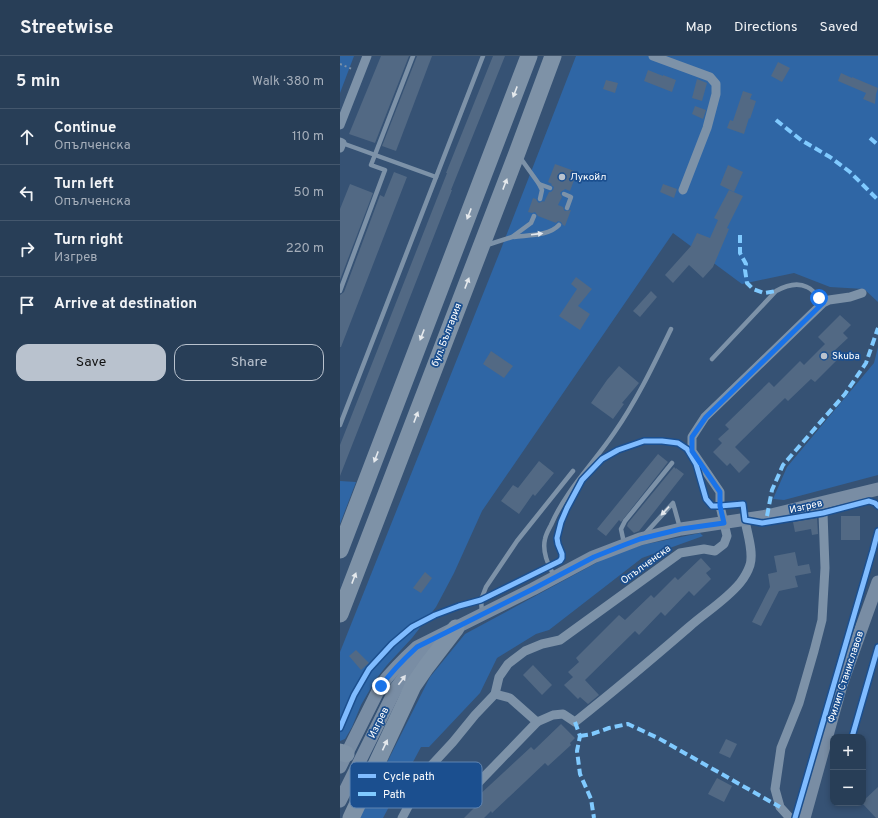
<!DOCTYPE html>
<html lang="en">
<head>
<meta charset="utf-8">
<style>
  body { margin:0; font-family:Overpass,sans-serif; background:#30455d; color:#f1f3f6 }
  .controls { position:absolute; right:12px; bottom:12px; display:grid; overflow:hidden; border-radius:8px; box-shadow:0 2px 6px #0003 }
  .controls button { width:36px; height:36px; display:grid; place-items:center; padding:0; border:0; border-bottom:1px solid #44576d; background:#283e57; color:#f1f3f6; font:20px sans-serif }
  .stop { position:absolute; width:12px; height:12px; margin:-9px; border:3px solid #1a73e8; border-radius:50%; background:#fff }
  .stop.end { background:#1a73e8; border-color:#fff; box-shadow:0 1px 4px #0008 }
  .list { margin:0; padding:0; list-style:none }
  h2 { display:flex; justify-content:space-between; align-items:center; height:52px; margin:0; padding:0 16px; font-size:17px }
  h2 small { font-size:13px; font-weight:400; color:#a5aeba }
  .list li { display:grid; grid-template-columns:26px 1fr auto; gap:12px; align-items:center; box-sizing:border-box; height:56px; padding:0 16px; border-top:1px solid #44576d }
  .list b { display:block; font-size:15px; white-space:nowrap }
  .list p { margin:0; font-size:13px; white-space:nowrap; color:#a5aeba }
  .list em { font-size:13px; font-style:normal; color:#a5aeba }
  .actions { display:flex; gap:8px; padding:12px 16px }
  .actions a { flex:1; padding:9px 0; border:1px solid #b9c2ce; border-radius:12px; text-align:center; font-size:14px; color:#b9c2ce }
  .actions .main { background:#b9c2ce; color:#111 }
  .icon { flex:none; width:22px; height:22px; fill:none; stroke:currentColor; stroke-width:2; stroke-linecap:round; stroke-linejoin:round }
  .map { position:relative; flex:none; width:538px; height:762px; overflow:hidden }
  header { display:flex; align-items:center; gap:24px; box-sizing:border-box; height:56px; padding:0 20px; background:#283e57; border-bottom:1px solid #44576d }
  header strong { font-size:19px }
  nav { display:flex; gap:22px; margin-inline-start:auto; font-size:14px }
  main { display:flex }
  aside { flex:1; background:#283e57 }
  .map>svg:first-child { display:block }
  .green { fill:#2f66a5 }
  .building { fill:#526984 }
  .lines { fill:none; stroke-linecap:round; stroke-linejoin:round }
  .path { stroke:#7d92a8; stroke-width:2; stroke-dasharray:2 3; stroke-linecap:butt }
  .lane { stroke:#7d92a8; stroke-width:4.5 }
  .street { stroke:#7d92a8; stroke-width:9 }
  .secondary { stroke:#798da4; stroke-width:13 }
  .highway { stroke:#7e92a7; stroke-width:17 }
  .quiet { stroke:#80caff; stroke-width:4; stroke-dasharray:8 4; stroke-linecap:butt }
  .cycleway-casing { stroke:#1b4f8f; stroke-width:8 }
  .cycleway { stroke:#80bcff; stroke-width:5 }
  .oneway { fill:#e5e9ed }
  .oneway2 { fill:#e5e9ee }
  .oneway3 { fill:#dee2e8 }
  .route { stroke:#1a73e8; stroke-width:5 }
  .poi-dot { fill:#b9c2ce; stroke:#1b4f8f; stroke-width:1.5 }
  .labels { text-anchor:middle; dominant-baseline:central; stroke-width:3.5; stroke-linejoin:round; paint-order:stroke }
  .poi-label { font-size:10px; fill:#fff; stroke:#1b4f8f; text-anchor:start }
  .street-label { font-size:10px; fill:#fff; stroke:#1b4f8f }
  .key { fill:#1b4f8f; stroke:#5f84b1; stroke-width:1 }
  .key-label { font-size:11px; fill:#fff }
</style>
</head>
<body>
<header>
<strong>Streetwise</strong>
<nav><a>Map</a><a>Directions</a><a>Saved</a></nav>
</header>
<main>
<aside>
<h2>5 min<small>Walk · 380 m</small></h2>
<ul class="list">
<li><svg class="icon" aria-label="ahead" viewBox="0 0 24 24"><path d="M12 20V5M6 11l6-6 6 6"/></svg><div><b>Continue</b><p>Опълченска</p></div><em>110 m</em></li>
<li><svg class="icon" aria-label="left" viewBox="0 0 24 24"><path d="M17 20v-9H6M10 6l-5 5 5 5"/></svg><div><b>Turn left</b><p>Опълченска</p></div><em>50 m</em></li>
<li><svg class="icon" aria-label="right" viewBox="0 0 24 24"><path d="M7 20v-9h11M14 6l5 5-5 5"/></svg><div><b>Turn right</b><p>Изгрев</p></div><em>220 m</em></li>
<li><svg class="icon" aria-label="arrive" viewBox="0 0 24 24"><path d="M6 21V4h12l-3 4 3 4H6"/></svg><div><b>Arrive at destination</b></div></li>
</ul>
<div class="actions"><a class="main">Save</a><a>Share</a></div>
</aside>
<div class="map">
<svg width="538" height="762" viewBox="0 0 538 762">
  <rect width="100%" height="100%" fill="#365274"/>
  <g class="green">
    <path d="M 0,0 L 14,0 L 0,37 Z"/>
    <path d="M 236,0 L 538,0 L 538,246 L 524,233 L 490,231 L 454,217 L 402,228 L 333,177 L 142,455 L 114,517 L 96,551 L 72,582 L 47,609 L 36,623 L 21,649 L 12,671 L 5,683 L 0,685 L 0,596 L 161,193 Z"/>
    <path d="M 538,291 L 538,419 L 444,444 L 433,443 L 447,411 L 534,307 Z"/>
    <path d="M 0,425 L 16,426 L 0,468 Z"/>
    <path d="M 360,477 L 363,480 L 302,502 L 209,574 L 196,578 L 157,602 L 140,637 L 89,691 L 81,691 L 43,762 L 19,762 L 90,621 L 125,578 L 269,500 L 302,489 Z"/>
  </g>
  <g class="building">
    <path d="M 41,0 L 69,0 L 35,87 L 9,78 Z"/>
    <path d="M 77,0 L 92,0 L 56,95 L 42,90 Z"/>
    <path d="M 153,0 L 165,0 L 111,134 L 112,134 L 0,420 L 0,389 L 107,117 L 106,117 Z"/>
    <path d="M 438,6 L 450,12 L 442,26 L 431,20 Z"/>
    <path d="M 308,14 L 323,20 L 323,19 L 336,24 L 332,36 L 304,25 Z"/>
    <path d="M 501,17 L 512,22 L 512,21 L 538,32 L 536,38 L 535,48 L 523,43 L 526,37 L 498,25 Z"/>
    <path d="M 357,23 L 367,27 L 362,45 L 352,42 Z"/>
    <path d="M 266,24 L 278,27 L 275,37 L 263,33 Z"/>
    <path d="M 403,35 L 412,38 L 410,43 L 416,45 L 410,63 L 409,62 L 404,78 L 387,72 L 390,64 L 393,65 Z"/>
    <path d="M 355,50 L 366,54 L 363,63 L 352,58 Z"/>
    <path d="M 215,108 L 237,116 L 230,135 L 225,133 L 224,134 L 222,135 L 220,137 L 222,141 L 218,149 L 223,151 L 224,154 L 225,155 L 231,154 L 225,170 L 223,169 L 221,166 L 218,165 L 216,167 L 198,160 L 195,156 L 192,157 L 188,156 L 193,142 L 196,143 L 197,145 L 199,147 L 203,145 L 204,146 L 209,136 L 211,136 L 213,134 L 214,131 L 211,129 L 212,128 L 208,126 Z"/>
    <path d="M 388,109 L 403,116 L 394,136 L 380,129 Z"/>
    <path d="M 54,116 L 67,121 L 1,291 L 0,291 L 0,239 L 4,236 L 40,139 L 44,141 Z"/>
    <path d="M 10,128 L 33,137 L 0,224 L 0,153 Z"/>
    <path d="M 323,128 L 337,133 L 334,142 L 320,136 Z"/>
    <path d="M 389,134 L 403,140 L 387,172 L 389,173 L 373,211 L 363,222 L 349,209 L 333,227 L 325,219 L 351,190 L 357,177 L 370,182 L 378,164 L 374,162 Z"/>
    <path d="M 236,221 L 252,233 L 238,250 L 250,258 L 240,274 L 219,260 L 237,233 L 231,228 Z"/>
    <path d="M 311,235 L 317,241 L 300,261 L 293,255 Z"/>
    <path d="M 500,259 L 511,269 L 503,277 L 508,282 L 493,296 L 499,302 L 475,326 L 471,323 L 448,345 L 445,342 L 395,391 L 410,406 L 399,417 L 390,407 L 387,410 L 373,396 L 382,387 L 378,383 L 389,373 L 385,369 L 429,326 L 434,331 L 460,305 L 464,309 L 485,288 L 478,281 Z"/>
    <path d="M 151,295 L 173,310 L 164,322 L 143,308 Z"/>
    <path d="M 279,310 L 299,327 L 282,347 L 284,348 L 273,363 L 251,347 L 267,324 Z"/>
    <path d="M 318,398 L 328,406 L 281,466 L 279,464 L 266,480 L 257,473 Z"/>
    <path d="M 199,405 L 214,417 L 195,440 L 193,438 L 179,458 L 161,445 L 173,429 L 178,432 Z"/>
    <path d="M 334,411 L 336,413 L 336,412 L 344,418 L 299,475 L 294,477 L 287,470 L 288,467 Z"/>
    <rect x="501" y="460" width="19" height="24"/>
    <path d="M 477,462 L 478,478 L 472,479 L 471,473 L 455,476 L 453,466 Z"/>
    <path d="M 455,496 L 458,510 L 469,508 L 471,517 L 455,520 L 458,531 L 439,535 L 421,570 L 412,566 L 430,531 L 428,518 L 437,516 L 434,500 Z"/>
    <path d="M 361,502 L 371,513 L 366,517 L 371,523 L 354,540 L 349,535 L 325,560 L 321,556 L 299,579 L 295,575 L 245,624 L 259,639 L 248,648 L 240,641 L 238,643 L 224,629 L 233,621 L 228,616 L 239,606 L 236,602 L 279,559 L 285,564 L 311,539 L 314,542 L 335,521 L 338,524 Z"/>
    <path d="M 85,516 L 92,522 L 81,537 L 73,532 Z"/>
    <path d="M 16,594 L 29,607 L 21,614 L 9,600 Z"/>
    <path d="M 193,609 L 212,629 L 202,639 L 183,619 Z"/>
    <path d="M 221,668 L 235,682 L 230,687 L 231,689 L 208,710 L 205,707 L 152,757 L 151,755 L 144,762 L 124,762 L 141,745 L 137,741 L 191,691 L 194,694 Z"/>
    <path d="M 386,683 L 397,688 L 390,702 L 379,697 Z"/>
    <path d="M 377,722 L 392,730 L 384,746 L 368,738 Z"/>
    <path d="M 538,731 L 538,762 L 536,762 L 522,747 L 523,747 L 523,745 Z"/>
  </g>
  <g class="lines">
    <path class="path" d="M 0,8 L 12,13"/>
    <g class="lane">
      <path d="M 2,87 L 96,121"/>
      <path d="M 179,100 L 199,128 L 202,134 L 200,143"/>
      <path d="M 199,128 L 210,132"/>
      <path d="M 224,138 L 231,141 L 227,152"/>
      <path d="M 174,181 C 188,179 209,180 219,169"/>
      <path d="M 147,189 L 172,181 L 191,167 L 194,160"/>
      <path d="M 0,235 L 45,114 L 31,109 L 73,0"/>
      <path d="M 372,303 L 436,235 C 445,230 457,226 467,231 C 474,234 479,242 483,247"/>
      <path d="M 0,369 L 143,0"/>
      <path d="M 304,479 L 333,447 L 340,472"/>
      <path d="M 284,487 L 281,473 L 285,465 L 332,407"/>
      <path d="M 214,520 C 208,508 202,496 205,483 C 206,478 209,473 211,469 C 226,434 253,408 274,377 C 297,344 314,308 331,273"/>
      <path d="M 142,557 L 141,544 L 146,531 L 177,485 L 233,415"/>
    </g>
    <g class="street">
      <path d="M 313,0 L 370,21 L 376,28 L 376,38 L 367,72 L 343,134"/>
      <path d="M 0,69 L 27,0"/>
      <path d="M 0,86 L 2,87 L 0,92"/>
      <path d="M 155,638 L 170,642 L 197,666 L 213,659 L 223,658 L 235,666 C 274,635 312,603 349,571 C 366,556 386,544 400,527 C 404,522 408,515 410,509 C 414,496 407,477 405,464"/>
      <path d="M 136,729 L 197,666"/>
      <path d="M 62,762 L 88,713 L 113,686 L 135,659 L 155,638 L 159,621 L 168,608 L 185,595 L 202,588 L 220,584 L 340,497 L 364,493 L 375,495 L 384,488 L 387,480 L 384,467 L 380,450 L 380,436 L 352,395 L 352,381 L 365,361 L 483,247 L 489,244 L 510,241 L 522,237"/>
      <path d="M 450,762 L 440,751 L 435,733 L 441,692 L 459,647 L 474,595 L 482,564 L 485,512 L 483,457"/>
    </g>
    <g class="secondary">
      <path d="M 0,711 L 41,629 C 52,615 64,603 77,591 L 193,533 L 253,501 L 300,483 L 341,473 L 427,460 L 538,433"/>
      <path d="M 0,745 L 56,632 L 68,616 L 95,588"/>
      <path d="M 464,762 L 501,629 L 538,526"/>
    </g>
    <g class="highway">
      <path d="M 0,494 L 189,0"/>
      <path d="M 0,558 L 177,97 L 213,0"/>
      <path d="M 0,696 L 6,698"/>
      <path d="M 11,762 L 73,630 L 86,611 L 116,572"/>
    </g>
    <g class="quiet">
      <path d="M 436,64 L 461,84 L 490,101 L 510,116 L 538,144"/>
      <path d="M 530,82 L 538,89"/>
      <path d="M 400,179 L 400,197 L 406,208 L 405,214 L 407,227 L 413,233 L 424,237 L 436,235"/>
      <path d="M 427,460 L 432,434 L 443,409 L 505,338 L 526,307 L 538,272"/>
      <path d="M 235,666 L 240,680 L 237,695 L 240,718 L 251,743 L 254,762"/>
      <path d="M 240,680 L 252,678 L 269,672 L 288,668 L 318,682 L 440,751"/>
    </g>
    <defs>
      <g id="cycleway">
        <path d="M 0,672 L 14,639 L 29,613 L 52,588 L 72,571 L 95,559 L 119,550 L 141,544 L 220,505 L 222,502 L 222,498 L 218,488 L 217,482 L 221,466 L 227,452 L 242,424 L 262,403 L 278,394 L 304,385 L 322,385 L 338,387 L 347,393 L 356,408 L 366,443 L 372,450 L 380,450 L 403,448 L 405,464 L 422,467 L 483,457 L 529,445 L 535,447 L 538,450"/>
        <path d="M 512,681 L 538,591"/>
        <path d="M 455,762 L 533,494 L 538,475"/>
      </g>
    </defs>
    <use href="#cycleway" class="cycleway-casing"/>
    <use href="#cycleway" class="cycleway"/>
  </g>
  <defs><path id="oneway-solid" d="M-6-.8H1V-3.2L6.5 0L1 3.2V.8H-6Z"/></defs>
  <g class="oneway">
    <use href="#oneway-solid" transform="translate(175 36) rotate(111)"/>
    <use href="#oneway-solid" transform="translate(165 128) rotate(-69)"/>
    <use href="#oneway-solid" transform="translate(129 158) rotate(111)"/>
    <use href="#oneway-solid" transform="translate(127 227) rotate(-69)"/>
    <use href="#oneway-solid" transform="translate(82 279) rotate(111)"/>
    <use href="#oneway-solid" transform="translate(76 361) rotate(-69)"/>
    <use href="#oneway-solid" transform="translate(36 401) rotate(111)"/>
    <use href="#oneway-solid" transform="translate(14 522) rotate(-69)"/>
    <use href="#oneway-solid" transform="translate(45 689) rotate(-65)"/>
  </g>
  <g class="oneway2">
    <use href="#oneway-solid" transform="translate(197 178) rotate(-7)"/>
    <use href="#oneway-solid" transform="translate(325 455) rotate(133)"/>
  </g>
  <use class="oneway3" href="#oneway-solid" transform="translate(62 624) rotate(-53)"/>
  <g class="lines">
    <path class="route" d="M 41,630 C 52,615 64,603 77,591 L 193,533 L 254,501 L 284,489 L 300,483 L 341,473 L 384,467 L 380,450 L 380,436 L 352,395 L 352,381 L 366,361 L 483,247 L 479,242"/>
  </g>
  <g class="poi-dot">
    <circle cx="222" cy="121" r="4"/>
    <circle cx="484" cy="300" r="4"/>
  </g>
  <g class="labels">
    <g class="poi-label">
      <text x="230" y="121">Лукойл</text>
      <text x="492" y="300">Skuba</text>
    </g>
    <g class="street-label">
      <text transform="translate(107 279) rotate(-69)">бул. България</text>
      <text transform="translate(466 451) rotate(-13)">Изгрев</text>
      <text transform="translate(306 509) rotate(-36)">Опълченска</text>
      <text transform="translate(506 621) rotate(-72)">Филип Станиславов</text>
      <text transform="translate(39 667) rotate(-64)">Изгрев</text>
    </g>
  </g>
  <rect x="10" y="706" width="132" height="46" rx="6" class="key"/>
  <rect x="18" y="718" width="18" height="4" fill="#80bcff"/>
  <rect x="18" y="736" width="18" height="4" fill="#80caff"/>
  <g class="key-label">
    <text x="43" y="724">Cycle path</text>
    <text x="43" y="742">Path</text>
  </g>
</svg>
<div class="controls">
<button>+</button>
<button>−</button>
</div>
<div class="stop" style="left:479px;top:242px"></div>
<div class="stop end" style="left:41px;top:630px"></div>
</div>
</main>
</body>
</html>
